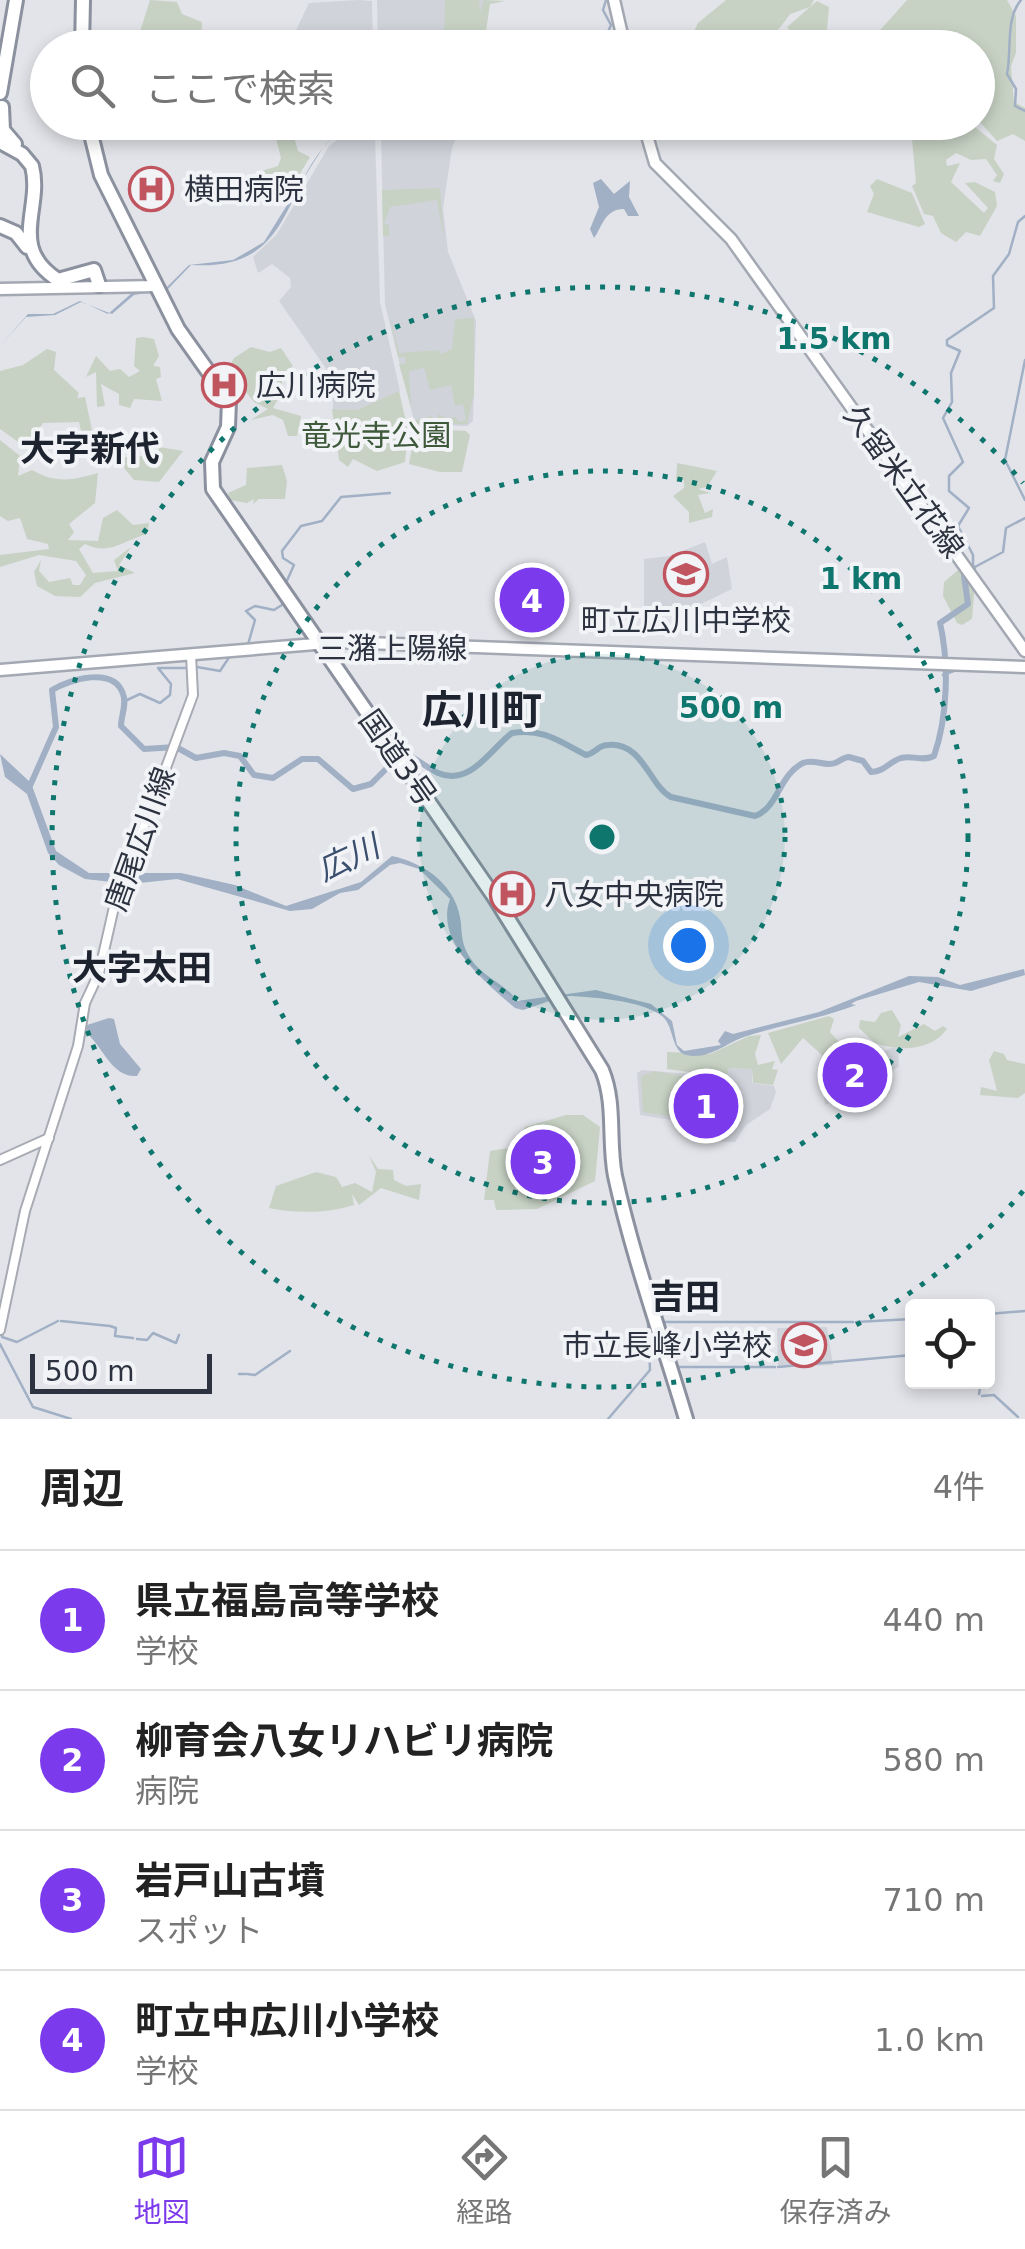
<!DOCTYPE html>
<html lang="ja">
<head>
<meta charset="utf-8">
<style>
  body { margin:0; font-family:"DejaVu Sans","Noto Sans JP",sans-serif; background:#f2f2f2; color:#222 }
  .controls { position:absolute; right:30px; bottom:30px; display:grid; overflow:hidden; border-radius:10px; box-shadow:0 5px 15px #0003 }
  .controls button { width:90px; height:90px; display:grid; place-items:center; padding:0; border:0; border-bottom:2px solid #e0e0e0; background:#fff; color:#222; font:50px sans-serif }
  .scale { position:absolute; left:30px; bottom:25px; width:182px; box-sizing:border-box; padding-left:10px; border:5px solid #2c323f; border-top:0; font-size:28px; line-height:35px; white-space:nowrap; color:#2c323f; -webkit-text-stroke:8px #f1f3f6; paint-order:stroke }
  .you { position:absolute; left:688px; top:945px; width:35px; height:35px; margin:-25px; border:8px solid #fff; border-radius:50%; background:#1a73e8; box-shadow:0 0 0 15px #1a73e833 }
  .badge { display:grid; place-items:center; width:65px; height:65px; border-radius:50%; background:#7c3aed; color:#fff; font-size:32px; font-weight:700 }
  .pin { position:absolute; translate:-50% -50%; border:5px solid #fff; box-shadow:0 2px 10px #0006 }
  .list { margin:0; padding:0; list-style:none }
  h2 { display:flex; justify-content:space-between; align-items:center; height:130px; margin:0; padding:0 40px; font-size:42px }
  h2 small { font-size:32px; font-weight:400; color:#767676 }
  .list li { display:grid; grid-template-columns:65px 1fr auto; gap:30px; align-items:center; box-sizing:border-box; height:140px; padding:0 40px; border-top:2px solid #e0e0e0 }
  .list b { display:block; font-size:38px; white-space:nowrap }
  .list p { margin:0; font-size:32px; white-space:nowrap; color:#767676 }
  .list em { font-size:32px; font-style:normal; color:#767676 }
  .icon { flex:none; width:55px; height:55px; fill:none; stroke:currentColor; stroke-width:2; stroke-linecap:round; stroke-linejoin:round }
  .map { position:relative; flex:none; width:1025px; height:1419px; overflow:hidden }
  .search { position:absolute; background:#fff; box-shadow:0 5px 15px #0003; left:30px; right:30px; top:30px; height:110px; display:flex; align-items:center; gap:25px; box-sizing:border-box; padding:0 35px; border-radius:55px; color:#767676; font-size:38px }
  .sheet { height:690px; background:#fff }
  nav { display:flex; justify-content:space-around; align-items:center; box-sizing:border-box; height:140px; border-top:2px solid #e0e0e0; background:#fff; font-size:28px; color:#767676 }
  nav a { display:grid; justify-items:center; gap:5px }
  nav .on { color:#7c3aed }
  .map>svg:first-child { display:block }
  .built { fill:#d0d3da }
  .green { fill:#c7d2c4 }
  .water { fill:#a1b0c5 }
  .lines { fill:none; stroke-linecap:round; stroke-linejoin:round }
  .stream { stroke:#a1b0c5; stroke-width:2.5 }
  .river { stroke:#a1b0c5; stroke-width:6 }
  .secondary-casing { stroke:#a8abb3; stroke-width:12 }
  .primary-casing { stroke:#a3a8b3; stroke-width:15 }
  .highway-casing { stroke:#8b919e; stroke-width:18 }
  .secondary { stroke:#fff; stroke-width:8 }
  .primary { stroke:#fff; stroke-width:10 }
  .highway { stroke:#fff; stroke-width:12 }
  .ring { fill:none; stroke:#0f766e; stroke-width:5; stroke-dasharray:5 10 }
  .labels { text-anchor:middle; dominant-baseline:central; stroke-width:8; stroke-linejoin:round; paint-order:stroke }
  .poi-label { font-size:30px; fill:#2c323f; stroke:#f1f3f6; text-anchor:start }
  .park-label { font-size:30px; fill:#3f593b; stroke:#f1f3f6 }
  .street-label { font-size:30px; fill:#2c323f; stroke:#f1f3f6 }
  .water-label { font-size:32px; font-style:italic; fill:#3a4f6e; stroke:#f1f3f6 }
  .quarter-label { font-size:35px; font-weight:bold; fill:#1e2330; stroke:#f1f3f6 }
  .district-label { font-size:40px; font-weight:bold; fill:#1e2330; stroke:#f1f3f6 }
  .centre { fill:#0f766e; stroke:#f1f3f6; stroke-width:5 }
  .ring-label { font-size:30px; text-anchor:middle; font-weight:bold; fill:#0f766e; stroke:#f1f3f6; stroke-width:8; stroke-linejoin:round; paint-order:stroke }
</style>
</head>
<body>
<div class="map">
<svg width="1025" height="1419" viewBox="0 0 1025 1419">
  <rect width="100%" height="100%" fill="#e2e4e9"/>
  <g class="built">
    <path d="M 359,0 L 372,1 L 373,47 L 288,47 L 309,3 Z"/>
    <path d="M 377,0 L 486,0 L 478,47 L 378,47 Z"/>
    <path d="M 461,123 L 452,148 L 443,208 L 448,252 L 476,321 L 473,421 L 467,426 L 415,425 L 385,305 L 381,134 Z"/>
    <path d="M 349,131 L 375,134 L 380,302 L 400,391 L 357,410 L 333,409 L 333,391 L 325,367 L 279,301 L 291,287 L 290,278 L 272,264 L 258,273 L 253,257 L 277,234 L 329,146 Z"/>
    <path d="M 705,542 L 712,564 L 727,557 L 732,589 L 697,606 L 644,612 L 644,559 L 670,556 Z"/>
    <path d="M 894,1047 L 898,1048 L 899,1066 L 874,1084 L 825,1105 L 821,1069 L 843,1061 L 859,1062 Z"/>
    <path d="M 729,1068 L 752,1069 L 752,1083 L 774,1086 L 776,1092 L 770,1109 L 746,1125 L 735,1142 L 699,1141 L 696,1124 L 640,1115 L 637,1073 L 642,1070 L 727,1077 Z"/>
    <path d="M 827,1327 L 833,1365 L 778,1367 L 777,1328 Z"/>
  </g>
  <g class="green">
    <path d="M 150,0 L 177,2 L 182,14 L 202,22 L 201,43 L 194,47 L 126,47 L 128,34 L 138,38 Z"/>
    <path d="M 445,0 L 479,0 L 480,12 L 484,0 L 506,1 L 490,4 L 485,38 L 477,42 L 475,37 L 444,38 Z"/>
    <path d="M 726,0 L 814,0 L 810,7 L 790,14 C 758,61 742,47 686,48 L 698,23 Z"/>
    <path d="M 907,0 L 1007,0 L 1016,16 L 1016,53 L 1011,66 L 1014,102 L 1025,108 L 1025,141 L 1013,134 L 997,141 L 978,120 L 978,48 L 865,47 Z"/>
    <path d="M 817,1 L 829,7 L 827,30 L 806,47 L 785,48 L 792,34 L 787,27 Z"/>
    <path d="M 272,123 L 290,123 L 298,151 L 310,157 L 299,175 L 289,172 L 267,182 L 265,189 L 259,172 L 278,166 L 281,158 Z"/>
    <path d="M 934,123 L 970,123 L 997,145 L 994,159 L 1004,174 L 1000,183 L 993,181 L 997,175 L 986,159 L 971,160 L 956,153 L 946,160 L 947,166 L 960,163 L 951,182 L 984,213 L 988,208 L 965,183 L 975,182 L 995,192 L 997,206 L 980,236 L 966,232 L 956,242 L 941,233 L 933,216 L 924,214 L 912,186 L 916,183 L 912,139 L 919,127 Z"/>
    <path d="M 877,179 L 912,193 L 925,224 L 919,227 L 867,212 L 874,194 L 870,186 Z"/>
    <path d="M 440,188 L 444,240 L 437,200 L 390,207 L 384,224 L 389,225 L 389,236 L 383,236 L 382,190 Z"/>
    <path d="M 388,305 L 399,353 L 438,350 L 442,354 L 452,349 L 455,319 L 474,318 L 474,394 L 467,424 L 416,424 L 415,420 L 432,416 L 435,423 L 439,414 L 447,419 L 456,417 L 458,422 L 466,420 L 463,404 L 455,406 L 451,385 L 430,390 L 424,368 L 409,371 L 411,407 L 399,364 L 406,363 L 405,357 L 398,357 Z"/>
    <path d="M 143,337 L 154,339 L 159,356 L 153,366 L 160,367 L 161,377 L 156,379 L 162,401 L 134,399 L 130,408 L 119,405 L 119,394 L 101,384 L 105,406 L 97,407 L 96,372 L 86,377 L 96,356 L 110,371 L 120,369 L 129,377 L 140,371 L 134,366 L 136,338 Z"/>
    <path d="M 251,347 L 270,352 L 281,348 L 293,366 L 282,373 L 282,392 L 273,408 L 301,416 L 297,436 L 288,436 L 283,420 L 273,415 L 251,420 L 268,409 L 254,402 L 228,369 L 234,358 Z"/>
    <path d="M 47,349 L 56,352 L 54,370 L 79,393 L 77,398 L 85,397 L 92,430 L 88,435 L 81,431 L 79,422 L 43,423 L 28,446 L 24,446 L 0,429 L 0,371 L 23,365 Z"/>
    <path d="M 399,391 L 408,431 L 405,462 L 377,471 L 353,459 L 348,467 L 339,460 L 332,409 L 357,410 Z"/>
    <path d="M 416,428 L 466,431 L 470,435 L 462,472 L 440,472 L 409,464 Z"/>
    <path d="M 0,440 L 20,456 L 18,476 L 32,470 C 56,484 74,480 98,473 L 95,503 L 69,524 L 74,532 L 68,540 L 98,541 L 103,518 L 117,510 L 133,525 L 149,523 L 147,534 C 122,541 109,556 85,544 L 79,549 L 93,573 L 118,571 L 114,560 L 131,547 L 119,565 L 135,573 L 95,583 L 80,597 L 55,596 L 37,586 L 34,572 L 41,560 L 39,571 L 49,582 L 70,578 L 73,585 L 80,585 L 86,575 L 76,561 L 39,555 L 0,567 L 0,555 L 49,549 L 48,544 L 27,539 L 20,518 L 8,521 L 0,516 Z"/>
    <path d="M 159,447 L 183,451 L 159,482 L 134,480 L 116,458 L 158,455 Z"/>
    <path d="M 677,463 L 717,471 L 707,487 L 698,489 L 710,493 L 698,495 L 705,513 L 713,509 L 712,517 L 689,523 L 689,512 L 673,496 L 684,488 L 684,480 L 676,482 Z"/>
    <path d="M 282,465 L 287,481 L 285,499 L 259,499 L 253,504 L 254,499 L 247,503 L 230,500 L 228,493 L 246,485 L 247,468 Z"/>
    <path d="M 964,565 L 973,566 L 976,572 L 972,619 L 962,625 L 957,623 L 943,596 L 944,582 Z"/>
    <path d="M 892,1010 L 901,1025 L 898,1037 L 924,1024 L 935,1031 L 943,1026 L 947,1029 C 931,1051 901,1051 878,1044 C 872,1042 864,1032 859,1028 L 860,1020 L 875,1022 L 881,1013 Z"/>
    <path d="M 829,1016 L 834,1019 L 830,1032 L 839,1042 L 823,1056 L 803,1038 L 781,1064 L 768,1033 Z"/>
    <path d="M 761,1035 L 755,1054 L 758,1065 L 775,1061 L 772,1069 L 778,1070 L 773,1085 L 753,1083 L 752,1069 L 729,1068 L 727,1077 L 667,1069 L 667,1052 L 710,1054 L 749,1036 Z"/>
    <path d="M 994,1051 L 1004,1054 L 1007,1060 L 1025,1064 L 1025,1093 L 1018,1098 L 980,1095 L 981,1087 L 997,1091 L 989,1060 Z"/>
    <path d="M 654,1071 L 682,1076 L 685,1119 L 643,1112 L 641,1077 Z"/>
    <path d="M 566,1115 L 583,1115 L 600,1127 L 595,1181 L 537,1209 L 496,1210 L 494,1200 L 484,1200 L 490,1151 L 515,1147 L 525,1127 Z"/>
    <path d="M 369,1155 L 378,1169 L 393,1170 L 394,1180 L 406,1186 L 421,1184 L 419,1200 L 381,1188 L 359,1205 L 352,1194 L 354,1205 C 328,1213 298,1214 269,1208 L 276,1186 L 316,1172 L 336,1177 L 342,1187 L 355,1183 L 372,1192 L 376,1172 Z"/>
  </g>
  <g class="water">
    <path d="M 445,123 L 342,130 C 279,176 301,272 191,265 L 168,289 L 134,295 L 112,314 L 81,302 L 55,315 L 26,317 L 0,346 L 28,314 L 53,314 L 80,301 L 108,314 L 133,292 L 167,287 L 189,265 L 233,260 L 264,242 L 322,149 L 340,130 Z"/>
    <path d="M 601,179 L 614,194 L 630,181 L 629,197 L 639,216 L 628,216 L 624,209 C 604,209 602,228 594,238 L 590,229 L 599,207 L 593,183 Z"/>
    <path d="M 0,754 L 31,783 L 56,851 L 89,873 L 181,873 L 235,885 L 286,906 L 361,882 L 392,856 C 426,863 458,887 461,924 C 462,937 462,946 471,959 C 482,977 505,983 517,1001 L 596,990 L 651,1004 L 672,1021 L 677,1045 L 684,1051 L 721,1045 L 718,1041 L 725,1031 L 733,1034 L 819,1012 L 909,976 L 938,977 L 960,985 L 1024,969 L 1025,975 L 971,991 L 919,982 L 856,1001 L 851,1004 L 856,1005 C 819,1019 781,1025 744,1037 C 724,1044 709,1060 686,1055 C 671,1051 674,1027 663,1017 C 643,999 583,997 573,996 C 563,995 536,1006 523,1010 L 515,1008 C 481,979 435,941 450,899 L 419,869 L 400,863 L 390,865 L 358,890 L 340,893 L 312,909 L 290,911 L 177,879 L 130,884 L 85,879 L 59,865 L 48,853 L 27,794 L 5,777 Z"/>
    <path d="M 109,1018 L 114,1019 L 120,1044 L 141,1069 L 137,1076 C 111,1078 103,1045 84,1031 L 84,1026 Z"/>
  </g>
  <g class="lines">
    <g class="stream">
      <path d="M 606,0 L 603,10 L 611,25 L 608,32"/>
      <path d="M 1021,0 C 1005,19 1012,50 1007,74 L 1016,89 L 1015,106 L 1025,111"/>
      <path d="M 605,48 L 607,35"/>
      <path d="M 1025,216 L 1018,222 L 1009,254 L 993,276 L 994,308 L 947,340 L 947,345 L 960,351 L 951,373 L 952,402 L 943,418 L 963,462 L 949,476 L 949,491 L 969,508 L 958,526 L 973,555 L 973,568 L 1003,552 L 1006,528 L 1025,518"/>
      <path d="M 1025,360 L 1005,460 L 1025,500"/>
      <path d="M 285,585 L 294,565 L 283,558 L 282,551 L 301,526 L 322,521 L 341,497 L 390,493"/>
      <path d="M 247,648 L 255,620 L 246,611 L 255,606 L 274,610 L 285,603"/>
      <path d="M 197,667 L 220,671 L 230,656"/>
      <path d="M 943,675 L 959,669"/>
      <path d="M 125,701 L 140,694 L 160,703 L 170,695 L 171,684 L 158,668 L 189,668"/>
      <path d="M 988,1314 L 1025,1311"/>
      <path d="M 61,1321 L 110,1326 L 116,1328 L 115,1336 L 133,1338"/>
      <path d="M 664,1322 L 853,1322"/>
      <path d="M 856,1322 L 912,1319"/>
      <path d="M 3,1332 L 2,1337 L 17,1342 L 58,1321"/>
      <path d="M 137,1339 L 147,1340 L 153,1333 L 176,1343 L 179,1335"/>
      <path d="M 0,1344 L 33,1407 L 71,1419"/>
      <path d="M 677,1367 L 775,1367"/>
      <path d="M 778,1367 L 912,1355"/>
      <path d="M 239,1374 L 245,1374"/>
      <path d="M 247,1374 L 255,1375 L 290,1351"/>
      <path d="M 979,1394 L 981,1382"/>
      <path d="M 982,1396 L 994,1395 L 1018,1417"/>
      <path d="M 608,1419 L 650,1370 L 648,1323"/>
    </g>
    <path class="river" d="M 29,788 L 56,727 L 52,690 C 70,679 114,666 123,694 C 127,704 121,716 121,726 L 144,749 L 176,747 L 196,758 L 224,753 L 240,756 L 254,775 L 273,778 L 302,759 L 318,759 L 353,789 L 371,784 L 402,753 C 416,757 425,767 438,773 C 471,787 491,748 512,733 C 544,728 560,742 586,755 C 596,753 598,745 608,745 C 643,742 649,785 671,797 L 755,816 C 778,808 779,775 803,763 C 814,758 824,767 835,763 C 840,761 844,757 849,757 L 863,761 L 871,772 C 886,771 888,762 901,758 C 914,755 922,762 934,756 C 948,716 949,662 940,623 L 968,604 L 964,576 L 973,568"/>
    <defs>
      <g id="secondary">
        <path d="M 0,1160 L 49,1138"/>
        <path d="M 0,1330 L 25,1211 L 78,1046 L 85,1003 L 99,973 L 114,907 L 193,695 L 191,655"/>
      </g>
      <g id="primary">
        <path d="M 614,0 L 625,48"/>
        <path d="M 643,122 L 655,163 L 731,239 L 1025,651"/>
        <path d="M 0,289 L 157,286"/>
        <path d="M 0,670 L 340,642 L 1025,667"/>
      </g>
      <g id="highway">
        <path d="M 82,48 L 83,0"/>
        <path d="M 0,93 L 16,0"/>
        <path d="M 2,107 L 3,130 L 15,144"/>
        <path d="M 88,122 L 101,175 L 178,329 L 229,401 L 228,427 L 212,462 L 213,489 L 495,898 L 602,1070 C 616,1104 608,1140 615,1176 C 633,1258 662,1338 686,1419"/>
        <path d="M 0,142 L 22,154 L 32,166 C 43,208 7,247 58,280 L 94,270 L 99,285"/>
        <path d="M 0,226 L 16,233 L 27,247"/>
      </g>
    </defs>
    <use href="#secondary" class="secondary-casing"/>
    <use href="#primary" class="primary-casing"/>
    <use href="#highway" class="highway-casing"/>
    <use href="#secondary" class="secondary"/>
    <use href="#primary" class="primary"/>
    <use href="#highway" class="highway"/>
  </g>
  <circle cx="602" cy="837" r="183" fill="#0f766e" fill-opacity=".12"/>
  <g class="ring">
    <circle cx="602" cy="837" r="183"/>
    <circle cx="602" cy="837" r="366"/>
    <path d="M1023 1191A550 550 0 1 1 1023 483"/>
  </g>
  <defs>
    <symbol id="hospital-ring" viewBox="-11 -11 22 22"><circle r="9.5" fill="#f1f3f6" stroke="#c05560" stroke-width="1.5"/><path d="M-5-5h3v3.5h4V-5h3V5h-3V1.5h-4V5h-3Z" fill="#c05560"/></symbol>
    <symbol id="school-ring" viewBox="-11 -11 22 22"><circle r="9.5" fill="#f1f3f6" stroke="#c05560" stroke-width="1.5"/><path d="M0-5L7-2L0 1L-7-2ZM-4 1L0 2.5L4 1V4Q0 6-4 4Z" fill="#c05560"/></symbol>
  </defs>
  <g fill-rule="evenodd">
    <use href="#hospital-ring" x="126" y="164" width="50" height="50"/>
    <use href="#hospital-ring" x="199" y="360" width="50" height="50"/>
    <use href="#school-ring" x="661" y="549" width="50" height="50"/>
    <use href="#hospital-ring" x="487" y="869" width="50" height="50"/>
    <use href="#school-ring" x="779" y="1320" width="50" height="50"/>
  </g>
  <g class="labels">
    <g class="poi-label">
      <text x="184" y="189">横田病院</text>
      <text x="256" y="385">広川病院</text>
      <text x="686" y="620" text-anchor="middle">町立広川中学校</text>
      <text x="544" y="894">八女中央病院</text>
      <text x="772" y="1345" text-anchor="end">市立長峰小学校</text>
    </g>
    <g class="park-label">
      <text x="376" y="435">竜光寺公園</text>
    </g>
    <g class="street-label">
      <text transform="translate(904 481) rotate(54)">久留米立花線</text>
      <text x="392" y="648">三潴上陽線</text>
      <text transform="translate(398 758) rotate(55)">国道3号</text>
      <text transform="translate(140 839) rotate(-70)">唐尾広川線</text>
    </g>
    <g class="water-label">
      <text transform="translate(348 858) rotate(-25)">広川</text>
    </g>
    <g class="quarter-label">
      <text x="90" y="449">大字新代</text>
      <text x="142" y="968">大字太田</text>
      <text x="685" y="1297">吉田</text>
    </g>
    <g class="district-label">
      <text x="482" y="710">広川町</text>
    </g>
  </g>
  <circle cx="602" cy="837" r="15" class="centre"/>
  <g class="ring-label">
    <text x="834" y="349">1.5 km</text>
    <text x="861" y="589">1 km</text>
    <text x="731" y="718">500 m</text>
  </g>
</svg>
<div class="controls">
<button><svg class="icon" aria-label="locate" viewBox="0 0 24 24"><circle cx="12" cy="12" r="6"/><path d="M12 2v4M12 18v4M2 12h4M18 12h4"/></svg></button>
</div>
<div class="scale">500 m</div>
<div class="you"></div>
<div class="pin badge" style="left:706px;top:1106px">1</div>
<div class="pin badge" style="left:855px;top:1075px">2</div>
<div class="pin badge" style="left:543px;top:1162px">3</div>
<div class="pin badge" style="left:532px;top:600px">4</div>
<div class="search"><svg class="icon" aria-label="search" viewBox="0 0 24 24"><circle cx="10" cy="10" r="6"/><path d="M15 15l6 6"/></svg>ここで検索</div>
</div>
<section class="sheet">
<h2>周辺<small>4件</small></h2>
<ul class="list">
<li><span class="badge">1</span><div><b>県立福島高等学校</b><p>学校</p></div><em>440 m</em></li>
<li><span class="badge">2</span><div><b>柳育会八女リハビリ病院</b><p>病院</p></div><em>580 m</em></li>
<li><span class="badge">3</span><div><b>岩戸山古墳</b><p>スポット</p></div><em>710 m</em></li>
<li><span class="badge">4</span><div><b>町立中広川小学校</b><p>学校</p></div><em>1.0 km</em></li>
</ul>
</section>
<nav>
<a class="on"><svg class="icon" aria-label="map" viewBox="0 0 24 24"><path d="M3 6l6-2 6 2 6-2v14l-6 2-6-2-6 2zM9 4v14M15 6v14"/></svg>地図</a>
<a><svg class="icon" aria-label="directions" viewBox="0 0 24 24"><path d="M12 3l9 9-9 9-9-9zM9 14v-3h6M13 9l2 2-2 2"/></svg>経路</a>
<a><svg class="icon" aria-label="saved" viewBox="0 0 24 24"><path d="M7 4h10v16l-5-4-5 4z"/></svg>保存済み</a>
</nav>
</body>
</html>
